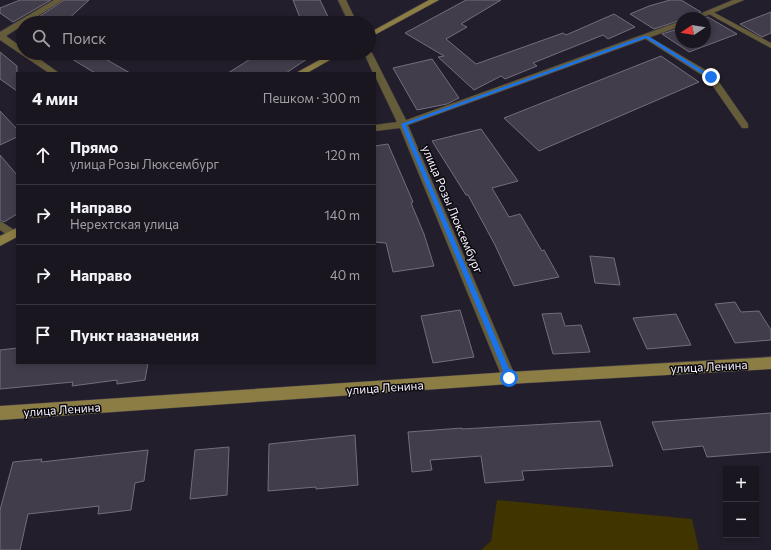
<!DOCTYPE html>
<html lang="ru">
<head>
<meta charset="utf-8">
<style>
  body { margin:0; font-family:Commissioner,sans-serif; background:#231f29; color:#f1f3f6 }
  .controls { position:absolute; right:12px; bottom:12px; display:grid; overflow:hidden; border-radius:0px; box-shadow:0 2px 6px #0003 }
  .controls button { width:36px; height:36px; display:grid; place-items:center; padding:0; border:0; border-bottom:1px solid #38353e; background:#1a1620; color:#f1f3f6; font:20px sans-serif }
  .compass { position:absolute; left:675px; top:12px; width:36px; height:36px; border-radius:50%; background:#1a1620; box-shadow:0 2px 6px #0003; rotate:258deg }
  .stop { position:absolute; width:12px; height:12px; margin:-9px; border:3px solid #1a73e8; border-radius:50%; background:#fff }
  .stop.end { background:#1a73e8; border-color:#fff; box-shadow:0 1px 4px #0008 }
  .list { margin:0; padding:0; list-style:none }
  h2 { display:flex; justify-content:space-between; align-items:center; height:52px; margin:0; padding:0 16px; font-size:17px }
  h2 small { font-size:13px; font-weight:400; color:#9f9fa5 }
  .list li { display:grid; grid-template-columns:26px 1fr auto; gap:12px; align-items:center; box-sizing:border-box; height:60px; padding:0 16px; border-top:1px solid #38353e }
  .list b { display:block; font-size:15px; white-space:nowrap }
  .list p { margin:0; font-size:13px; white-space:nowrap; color:#9f9fa5 }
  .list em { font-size:13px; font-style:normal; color:#9f9fa5 }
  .icon { flex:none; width:22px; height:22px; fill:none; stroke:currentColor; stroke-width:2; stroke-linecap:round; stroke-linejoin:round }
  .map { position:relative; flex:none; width:771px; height:550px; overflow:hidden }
  .search { position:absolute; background:#1a1620; box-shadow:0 2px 6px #0003; left:16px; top:16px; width:360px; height:44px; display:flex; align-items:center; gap:10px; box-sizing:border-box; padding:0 14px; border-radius:22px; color:#9f9fa5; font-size:15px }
  .panel { position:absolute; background:#1a1620; box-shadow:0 2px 6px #0003; left:16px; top:72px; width:360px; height:292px; border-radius:0px }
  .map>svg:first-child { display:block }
  .green { fill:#403401 }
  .building { fill:#423d4b; stroke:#736d7d }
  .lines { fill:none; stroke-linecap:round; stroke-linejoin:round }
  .lane-casing { stroke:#413c48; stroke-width:1 }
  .street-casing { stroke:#413c48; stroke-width:1 }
  .secondary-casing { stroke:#413c48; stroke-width:1 }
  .lane { fill:#655c39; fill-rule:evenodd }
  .street { fill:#655c39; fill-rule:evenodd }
  .secondary { fill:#8b7d44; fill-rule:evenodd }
  .route { fill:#1a73e8 }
  .labels { text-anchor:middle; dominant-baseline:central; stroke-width:3; stroke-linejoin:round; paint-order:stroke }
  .street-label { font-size:12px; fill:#f6f2fb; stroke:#0b090f }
</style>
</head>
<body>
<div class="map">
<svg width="771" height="550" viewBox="0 0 771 550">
  <rect width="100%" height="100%" fill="#231e2b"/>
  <path class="green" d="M 497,500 L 692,519 L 699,550 L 481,550 L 491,541 Z"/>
  <g class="building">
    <path d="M 20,0 L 51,0 L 13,22 L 0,13 L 0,8 Z"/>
    <path d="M 64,0 L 89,0 L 64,23 L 30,23 Z"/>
    <path d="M 293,0 L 320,0 L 331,23 L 302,23 Z"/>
    <path d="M 466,0 L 501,0 L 461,24 L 467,27 L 446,39 L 476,64 L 563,33 L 566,35 L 614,14 L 635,27 L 608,39 L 603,35 L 533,63 L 537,66 L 505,79 L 501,76 L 474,90 L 438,57 L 444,56 L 405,33 Z"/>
    <path d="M 670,0 L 681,0 L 701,12 L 689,18 L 681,18 L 681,20 L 654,29 L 630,14 L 649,6 Z"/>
    <path d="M 771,12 L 771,33 L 762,37 L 740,24 Z"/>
    <path d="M 708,17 L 737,34 L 689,52 L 662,34 L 681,28 L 681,42 L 705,42 L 705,18 Z"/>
    <path d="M 0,52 L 17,66 L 17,91 L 0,79 Z"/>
    <path d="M 62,53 L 95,53 L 130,73 L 95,73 Z"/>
    <path d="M 260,53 L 316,53 L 286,73 L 228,73 Z"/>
    <path d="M 661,56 L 699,82 L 539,151 L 504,118 Z"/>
    <path d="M 432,59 L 459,98 L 447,104 L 417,110 L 393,68 Z"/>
    <path d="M 0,111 L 17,129 L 17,137 L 0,145 Z"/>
    <path d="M 481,129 L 518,181 L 492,188 L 509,217 L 520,214 L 542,251 L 544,250 L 559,277 L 514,286 L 495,245 L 468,195 L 466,195 L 432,141 Z"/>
    <path d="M 388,144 L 413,202 L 411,203 L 424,234 L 434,266 L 393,272 L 386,243 L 375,242 L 375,146 Z"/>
    <path d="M 0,155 L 17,175 L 17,214 L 4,222 L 0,220 Z"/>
    <path d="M 590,256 L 614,258 L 620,285 L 595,283 Z"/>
    <path d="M 735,302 L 741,312 L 759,311 L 771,330 L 771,340 L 735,343 L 715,304 Z"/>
    <path d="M 460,310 L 474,357 L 433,363 L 421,316 Z"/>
    <path d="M 561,313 L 565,326 L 581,325 L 590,352 L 553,354 L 542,314 Z"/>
    <path d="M 676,314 L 691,345 L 647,349 L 633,318 Z"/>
    <path d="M 17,348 L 17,363 L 148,363 L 145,380 L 117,384 L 117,380 L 72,386 L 73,382 L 0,389 L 0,350 Z"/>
    <path d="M 771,413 L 771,452 L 707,457 L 703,446 L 663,450 L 652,422 Z"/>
    <path d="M 600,421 L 613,466 L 522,471 L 524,480 L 485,483 L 481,456 L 430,460 L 432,470 L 412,472 L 408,432 L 462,428 L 462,429 Z"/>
    <path d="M 355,435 L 358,485 L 316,489 L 316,487 L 268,491 L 269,444 Z"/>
    <path d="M 229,447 L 227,495 L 190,499 L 195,450 Z"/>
    <path d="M 148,450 L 144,481 L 135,483 L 131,510 L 98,514 L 99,506 L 28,514 L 20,550 L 0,550 L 0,510 L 13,462 L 42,459 L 41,462 Z"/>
  </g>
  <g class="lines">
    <defs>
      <g id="lane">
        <path d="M 707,11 L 711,11 L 771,43 L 771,48 L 707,13 Z"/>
        <path d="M 646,35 L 714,75 L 748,124 L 748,128 L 742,128 L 708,79 L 644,38 L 643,37 Z"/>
        <path d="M 0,221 L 16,231 L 16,237 L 10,237 L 0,230 Z"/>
      </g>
      <g id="street">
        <path d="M 54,0 L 63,0 L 27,23 L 23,23 L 23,25 L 6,36 L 23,48 L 23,53 L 31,53 L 59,73 L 49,73 L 0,40 L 0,32 Z"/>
        <path d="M 338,0 L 346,0 L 357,23 L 349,23 Z"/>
        <path d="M 733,0 L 744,0 L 701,18 L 690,18 Z"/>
        <path d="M 681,21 L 681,26 L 408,125 L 516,378 L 514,382 L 509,384 L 504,382 L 400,128 L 375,131 L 375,125 L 397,122 L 375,76 L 375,73 L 373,73 L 364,53 L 369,53 L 369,51 L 372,53 L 406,120 Z"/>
      </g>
      <g id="secondary">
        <path d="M 429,0 L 439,0 L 369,38 L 369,33 Z"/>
        <path d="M 332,53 L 342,53 L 307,73 L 296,73 Z"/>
        <path d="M 17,228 L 17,237 L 0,246 L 0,236 Z"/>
        <path d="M 771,357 L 771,369 L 509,384 L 0,420 L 0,406 L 509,372 Z"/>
      </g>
    </defs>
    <use href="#lane" class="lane-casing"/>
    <use href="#street" class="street-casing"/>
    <use href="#secondary" class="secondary-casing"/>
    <use href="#lane" class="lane"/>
    <use href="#street" class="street"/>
    <use href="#secondary" class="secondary"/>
  </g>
  <path class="route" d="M 644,36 L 648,36 L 713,77 L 709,78 L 646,38 L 406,125 L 513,378 L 509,381 L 507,380 L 401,124 Z"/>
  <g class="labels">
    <g class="street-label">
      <text transform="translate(453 209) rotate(67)">улица Розы Люксембург</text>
      <text transform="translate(709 366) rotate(-3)">улица Ленина</text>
      <text transform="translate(385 387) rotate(-4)">улица Ленина</text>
      <text transform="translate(62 409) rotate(-4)">улица Ленина</text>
    </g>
  </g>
</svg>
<div class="controls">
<button>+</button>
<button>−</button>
</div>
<svg class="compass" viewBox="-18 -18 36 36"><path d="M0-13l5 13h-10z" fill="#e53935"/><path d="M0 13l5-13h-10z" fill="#9f9fa5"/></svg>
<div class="stop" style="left:509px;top:378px"></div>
<div class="stop end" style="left:711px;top:77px"></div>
<div class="search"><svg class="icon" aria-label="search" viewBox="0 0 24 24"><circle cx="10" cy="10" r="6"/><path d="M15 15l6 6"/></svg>Поиск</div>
<section class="panel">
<h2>4 мин<small>Пешком · 300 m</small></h2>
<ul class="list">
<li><svg class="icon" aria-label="ahead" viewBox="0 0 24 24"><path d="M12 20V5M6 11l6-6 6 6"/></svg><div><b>Прямо</b><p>улица Розы Люксембург</p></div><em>120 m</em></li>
<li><svg class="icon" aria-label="right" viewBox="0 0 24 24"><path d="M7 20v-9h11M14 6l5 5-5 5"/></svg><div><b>Направо</b><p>Нерехтская улица</p></div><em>140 m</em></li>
<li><svg class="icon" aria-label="right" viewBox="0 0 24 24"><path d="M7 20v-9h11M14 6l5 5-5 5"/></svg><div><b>Направо</b></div><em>40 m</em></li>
<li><svg class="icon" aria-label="arrive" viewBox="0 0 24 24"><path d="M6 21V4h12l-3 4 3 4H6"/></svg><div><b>Пункт назначения</b></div></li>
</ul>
</section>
</div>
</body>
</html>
